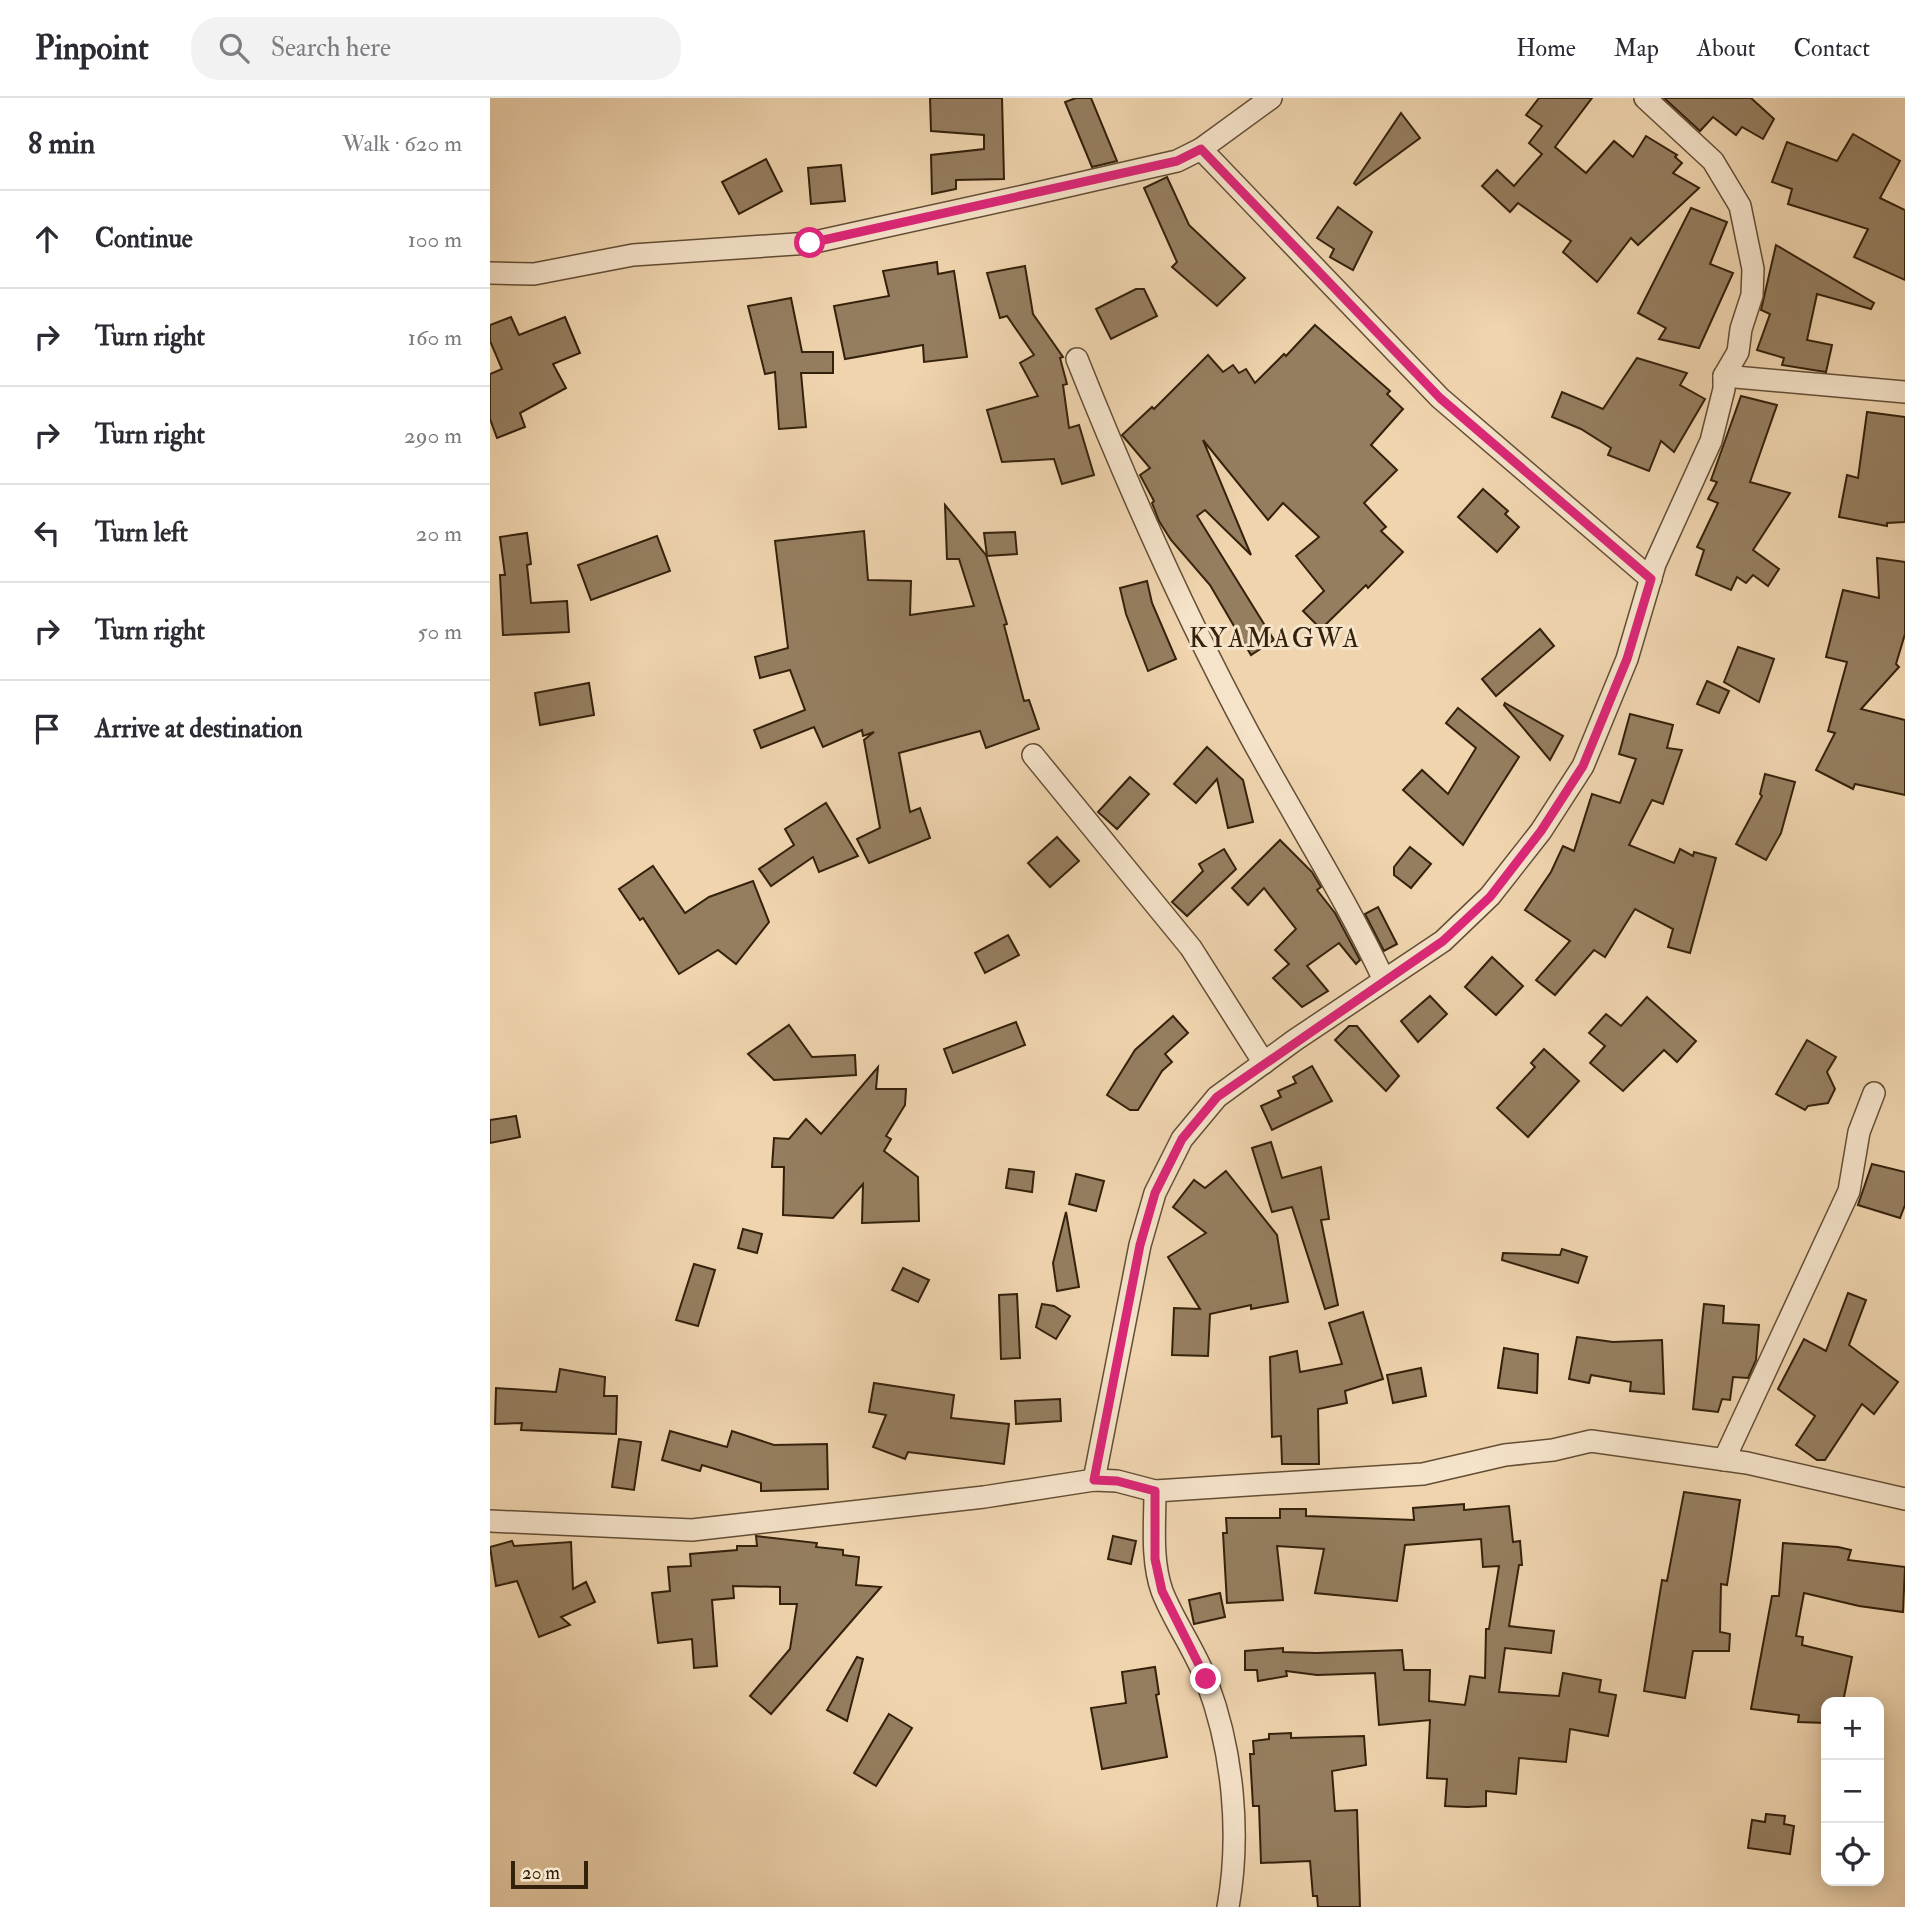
<!DOCTYPE html>
<html lang="en">
<head>
<meta charset="utf-8">
<style>
  body { margin:0; font-family:"IM FELL Double Pica",serif; background:#f2f2f3; color:#2b2b33 }
  .controls { position:absolute; right:21px; bottom:21px; display:grid; overflow:hidden; border-radius:14px; box-shadow:0 4px 18px #0003 }
  .controls button { width:63px; height:63px; display:grid; place-items:center; padding:0; border:0; border-bottom:2px solid #e1e1e2; background:#fff; color:#2b2b33; font:35px sans-serif }
  .scale { position:absolute; left:21px; bottom:18px; width:77px; box-sizing:border-box; padding-left:7px; border:4px solid #34210b; border-top:0; font-size:19px; line-height:24px; white-space:nowrap; color:#34210b; -webkit-text-stroke:5px #f5e3ca; paint-order:stroke }
  .stop { position:absolute; width:21px; height:21px; margin:-16px; border:5px solid #db2777; border-radius:50%; background:#fff }
  .stop.end { background:#db2777; border-color:#fff; box-shadow:0 2px 7px #0008 }
  .list { margin:0; padding:0; list-style:none }
  h2 { display:flex; justify-content:space-between; align-items:center; height:91px; margin:0; padding:0 28px; font-size:30px }
  h2 small { font-size:23px; font-weight:400; color:#7c7c81 }
  .list li { display:grid; grid-template-columns:46px 1fr auto; gap:21px; align-items:center; box-sizing:border-box; height:98px; padding:0 28px; border-top:2px solid #e1e1e2 }
  .list b { display:block; font-size:26px; white-space:nowrap }
  .list em { font-size:23px; font-style:normal; color:#7c7c81 }
  .icon { flex:none; width:38px; height:38px; fill:none; stroke:currentColor; stroke-width:2; stroke-linecap:round; stroke-linejoin:round }
  .map { position:relative; flex:none; width:1415px; height:1809px; overflow:hidden }
  header { display:flex; align-items:center; gap:42px; box-sizing:border-box; height:98px; padding:0 35px; background:#fff; border-bottom:2px solid #e1e1e2 }
  header strong { font-size:33px }
  nav { display:flex; gap:38px; margin-inline-start:auto; font-size:24px }
  .search { width:490px; height:63px; background:#f2f2f3; display:flex; align-items:center; gap:18px; box-sizing:border-box; padding:0 24px; border-radius:28px; color:#7c7c81; font-size:26px }
  main { display:flex }
  aside { flex:1; background:#fff }
  .map>svg:first-child { display:block }
  .building { fill:#957e60; stroke:#34210b; stroke-width:2 }
  .lines { fill:none; stroke-linecap:round; stroke-linejoin:round }
  .street-casing { stroke:#634e34; stroke-width:24 }
  .street { stroke:#f5e3ca; stroke-width:21 }
  .route { stroke:#db2777; stroke-width:9 }
  .labels { text-anchor:middle; dominant-baseline:central; stroke-width:6; stroke-linejoin:round; paint-order:stroke }
  .quarter-label { font-size:26px; letter-spacing:2px; fill:#34210b; stroke:#f5e3ca }
</style>
</head>
<body>
<header>
<strong>Pinpoint</strong>
<div class="search"><svg class="icon" aria-label="search" viewBox="0 0 24 24"><circle cx="10" cy="10" r="6"/><path d="M15 15l6 6"/></svg>Search here</div>
<nav><a>Home</a><a>Map</a><a>About</a><a>Contact</a></nav>
</header>
<main>
<aside>
<h2>8 min<small>Walk · 620 m</small></h2>
<ul class="list">
<li><svg class="icon" aria-label="ahead" viewBox="0 0 24 24"><path d="M12 20V5M6 11l6-6 6 6"/></svg><div><b>Continue</b></div><em>100 m</em></li>
<li><svg class="icon" aria-label="right" viewBox="0 0 24 24"><path d="M7 20v-9h11M14 6l5 5-5 5"/></svg><div><b>Turn right</b></div><em>160 m</em></li>
<li><svg class="icon" aria-label="right" viewBox="0 0 24 24"><path d="M7 20v-9h11M14 6l5 5-5 5"/></svg><div><b>Turn right</b></div><em>290 m</em></li>
<li><svg class="icon" aria-label="left" viewBox="0 0 24 24"><path d="M17 20v-9H6M10 6l-5 5 5 5"/></svg><div><b>Turn left</b></div><em>20 m</em></li>
<li><svg class="icon" aria-label="right" viewBox="0 0 24 24"><path d="M7 20v-9h11M14 6l5 5-5 5"/></svg><div><b>Turn right</b></div><em>50 m</em></li>
<li><svg class="icon" aria-label="arrive" viewBox="0 0 24 24"><path d="M6 21V4h12l-3 4 3 4H6"/></svg><div><b>Arrive at destination</b></div></li>
</ul>
</aside>
<div class="map">
<svg width="1415" height="1809" viewBox="0 0 1415 1809">
  <rect width="100%" height="100%" fill="#efd4ae"/>
  <filter id="stains"><feTurbulence type="fractalNoise" baseFrequency=".00286" numOctaves="4"/><feColorMatrix values="0 0 0 0 .2 0 0 0 0 .09 0 0 0 0 .02 0 0 0 .5 -.17"/></filter>
  <radialGradient id="worn" r=".72"><stop offset=".6" stop-color="#630" stop-opacity="0"/><stop offset="1" stop-color="#630" stop-opacity=".3"/></radialGradient>
  <g class="building">
    <path d="M 440,0 L 512,0 L 514,81 L 466,82 L 466,91 L 442,96 L 441,57 L 494,51 L 494,37 L 441,33 Z"/>
    <path d="M 586,0 L 601,0 L 627,63 L 602,69 L 575,4 Z"/>
    <path d="M 1049,0 L 1102,0 L 1065,49 L 1096,75 L 1124,43 L 1143,59 L 1156,38 L 1187,57 L 1185,59 L 1192,65 L 1183,75 L 1209,90 L 1148,147 L 1141,140 L 1107,184 L 1073,154 L 1081,143 L 1028,105 L 1020,114 L 992,88 L 1007,72 L 1024,88 L 1052,56 L 1039,45 L 1052,28 L 1036,17 Z"/>
    <path d="M 1174,0 L 1261,0 L 1284,21 L 1273,41 L 1252,29 L 1246,37 L 1223,19 L 1210,33 Z"/>
    <path d="M 911,15 L 930,40 L 866,87 L 864,85 Z"/>
    <path d="M 1363,36 L 1410,63 L 1390,100 L 1415,112 L 1415,182 L 1364,159 L 1378,131 L 1298,106 L 1302,91 L 1282,84 L 1297,44 L 1347,63 Z"/>
    <path d="M 276,61 L 292,93 L 249,116 L 232,84 Z"/>
    <path d="M 351,67 L 355,103 L 321,106 L 318,70 Z"/>
    <path d="M 677,79 L 699,127 L 755,180 L 727,208 L 682,169 L 687,164 L 654,90 Z"/>
    <path d="M 848,109 L 882,134 L 863,172 L 840,159 L 844,151 L 827,140 Z"/>
    <path d="M 1201,110 L 1237,124 L 1220,166 L 1243,175 L 1209,250 L 1169,241 L 1176,230 L 1148,215 Z"/>
    <path d="M 1286,147 L 1384,205 L 1381,211 L 1327,196 L 1317,242 L 1342,247 L 1336,274 L 1292,267 L 1294,260 L 1267,252 L 1280,216 L 1271,212 Z"/>
    <path d="M 447,164 L 448,176 L 464,173 L 477,259 L 434,264 L 433,247 L 355,261 L 344,208 L 399,198 L 393,173 Z"/>
    <path d="M 535,168 L 543,216 L 573,259 L 570,260 L 577,286 L 573,287 L 579,330 L 589,327 L 604,377 L 572,386 L 564,361 L 512,364 L 497,312 L 548,298 L 530,265 L 544,257 L 517,218 L 510,220 L 497,175 Z"/>
    <path d="M 646,191 L 654,191 L 667,218 L 621,241 L 606,211 Z"/>
    <path d="M 301,200 L 312,254 L 343,254 L 343,275 L 311,275 L 316,329 L 289,331 L 285,274 L 275,276 L 258,208 Z"/>
    <path d="M 21,219 L 29,237 L 75,219 L 90,255 L 63,266 L 76,290 L 30,315 L 35,329 L 7,340 L 0,321 L 0,276 L 12,271 L 0,243 L 0,227 Z"/>
    <path d="M 825,227 L 900,293 L 897,296 L 913,311 L 881,347 L 907,372 L 874,405 L 896,429 L 891,433 L 913,454 L 878,490 L 876,487 L 831,531 L 813,513 L 834,493 L 806,458 L 829,439 L 793,405 L 778,422 L 713,342 L 761,457 L 715,412 L 707,418 L 784,542 L 761,557 L 720,487 L 681,442 L 669,423 L 662,405 L 664,403 L 650,377 L 660,370 L 632,337 L 662,309 L 664,311 L 718,257 L 733,274 L 743,267 L 749,275 L 756,271 L 765,285 L 794,256 L 796,258 Z"/>
    <path d="M 1147,260 L 1197,275 L 1190,287 L 1215,301 L 1184,354 L 1171,343 L 1159,373 L 1118,357 L 1121,350 L 1091,331 L 1062,319 L 1072,294 L 1113,311 Z"/>
    <path d="M 1251,298 L 1287,307 L 1260,384 L 1300,395 L 1263,452 L 1289,471 L 1278,488 L 1263,477 L 1256,485 L 1247,479 L 1241,492 L 1206,477 L 1214,452 L 1207,449 L 1228,405 L 1218,401 L 1227,384 L 1221,382 Z"/>
    <path d="M 1377,314 L 1415,319 L 1415,424 L 1397,425 L 1397,428 L 1349,419 L 1357,377 L 1368,380 Z"/>
    <path d="M 993,391 L 1018,413 L 1015,416 L 1029,429 L 1007,454 L 968,419 Z"/>
    <path d="M 455,407 L 496,457 L 517,526 L 514,527 L 534,603 L 539,602 L 549,631 L 496,650 L 490,633 L 409,655 L 420,714 L 430,710 L 440,740 L 379,765 L 367,741 L 390,730 L 374,642 L 384,634 L 373,638 L 372,632 L 333,649 L 324,629 L 271,650 L 264,632 L 315,612 L 300,572 L 270,580 L 265,559 L 298,550 L 285,443 L 374,433 L 378,482 L 421,483 L 420,517 L 484,508 L 469,461 L 457,461 Z"/>
    <path d="M 525,434 L 527,456 L 497,458 L 494,435 Z"/>
    <path d="M 37,435 L 41,466 L 37,467 L 41,505 L 77,503 L 79,534 L 13,537 L 10,477 L 15,477 L 10,439 Z"/>
    <path d="M 167,438 L 180,473 L 101,502 L 88,467 Z"/>
    <path d="M 1387,460 L 1415,464 L 1415,536 L 1406,566 L 1409,569 L 1371,611 L 1415,622 L 1415,697 L 1365,686 L 1363,691 L 1326,672 L 1345,635 L 1338,633 L 1357,564 L 1336,559 L 1353,492 L 1389,500 Z"/>
    <path d="M 657,483 L 662,505 L 686,561 L 658,573 L 636,516 L 630,490 Z"/>
    <path d="M 1050,531 L 1064,548 L 1006,598 L 992,581 Z"/>
    <path d="M 1248,549 L 1284,561 L 1269,604 L 1234,584 Z"/>
    <path d="M 1217,583 L 1239,593 L 1229,615 L 1207,606 Z"/>
    <path d="M 99,585 L 104,617 L 50,627 L 45,595 Z"/>
    <path d="M 1015,605 L 1073,638 L 1060,662 L 1014,607 Z"/>
    <path d="M 968,610 L 1029,659 L 973,747 L 913,692 L 932,672 L 958,696 L 986,650 L 956,625 Z"/>
    <path d="M 1140,616 L 1183,627 L 1177,650 L 1192,652 L 1173,706 L 1162,702 L 1139,747 L 1184,765 L 1190,751 L 1203,758 L 1204,754 L 1226,760 L 1200,855 L 1178,849 L 1183,831 L 1145,811 L 1115,859 L 1104,852 L 1065,897 L 1046,882 L 1080,843 L 1035,812 L 1061,774 L 1073,748 L 1084,753 L 1102,696 L 1130,705 L 1146,661 L 1129,656 Z"/>
    <path d="M 717,649 L 753,682 L 763,724 L 738,730 L 727,681 L 706,705 L 684,686 Z"/>
    <path d="M 1275,676 L 1305,684 L 1291,735 L 1276,762 L 1246,746 L 1272,698 L 1270,696 Z"/>
    <path d="M 640,679 L 659,696 L 627,731 L 608,714 Z"/>
    <path d="M 336,705 L 368,758 L 329,774 L 323,759 L 281,788 L 269,771 L 304,747 L 295,731 Z"/>
    <path d="M 567,739 L 589,763 L 560,789 L 538,765 Z"/>
    <path d="M 790,742 L 822,774 L 831,789 L 827,792 L 845,815 L 870,862 L 866,866 L 849,845 L 817,868 L 838,893 L 812,909 L 783,880 L 799,866 L 785,852 L 806,831 L 774,790 L 758,807 L 742,790 Z"/>
    <path d="M 920,749 L 941,766 L 921,790 L 904,777 L 904,769 Z"/>
    <path d="M 734,751 L 746,771 L 697,818 L 682,804 L 713,773 L 709,766 Z"/>
    <path d="M 163,768 L 195,815 L 219,799 L 263,783 L 279,824 L 246,866 L 228,852 L 189,876 L 153,820 L 150,822 L 129,791 Z"/>
    <path d="M 888,809 L 907,846 L 894,853 L 875,816 Z"/>
    <path d="M 518,837 L 529,857 L 495,875 L 485,855 Z"/>
    <path d="M 1002,859 L 1033,888 L 1006,917 L 975,889 Z"/>
    <path d="M 940,898 L 957,916 L 928,944 L 911,923 Z"/>
    <path d="M 1157,899 L 1206,943 L 1187,964 L 1174,952 L 1133,993 L 1100,965 L 1115,948 L 1099,935 L 1116,916 L 1131,928 Z"/>
    <path d="M 683,918 L 698,935 L 675,956 L 682,964 L 672,973 L 648,1012 L 640,1012 L 617,997 L 645,952 Z"/>
    <path d="M 526,924 L 535,947 L 463,975 L 454,951 Z"/>
    <path d="M 299,927 L 322,959 L 365,957 L 366,977 L 284,982 L 258,956 Z"/>
    <path d="M 859,928 L 867,928 L 909,978 L 896,993 L 845,942 Z"/>
    <path d="M 1317,942 L 1346,959 L 1337,974 L 1345,991 L 1338,1005 L 1318,1008 L 1315,1012 L 1286,996 Z"/>
    <path d="M 1054,951 L 1089,983 L 1038,1039 L 1007,1010 L 1045,969 L 1041,965 Z"/>
    <path d="M 822,968 L 842,1003 L 782,1032 L 771,1008 L 791,999 L 788,993 L 806,985 L 803,979 Z"/>
    <path d="M 388,969 L 386,991 L 416,991 L 415,1007 L 396,1038 L 401,1041 L 394,1053 L 428,1079 L 429,1123 L 372,1125 L 373,1086 L 343,1120 L 293,1117 L 294,1069 L 282,1069 L 284,1040 L 299,1041 L 316,1021 L 331,1036 Z"/>
    <path d="M 26,1018 L 30,1039 L 0,1045 L 0,1022 Z"/>
    <path d="M 781,1044 L 792,1080 L 831,1069 L 839,1121 L 831,1122 L 848,1207 L 835,1211 L 802,1109 L 782,1114 L 762,1050 Z"/>
    <path d="M 1382,1066 L 1415,1074 L 1415,1107 L 1410,1120 L 1368,1107 Z"/>
    <path d="M 519,1071 L 544,1074 L 542,1094 L 516,1090 Z"/>
    <path d="M 736,1073 L 787,1137 L 798,1204 L 761,1211 L 761,1207 L 720,1216 L 718,1258 L 682,1257 L 684,1210 L 710,1211 L 678,1159 L 716,1135 L 683,1109 L 704,1082 L 715,1090 Z"/>
    <path d="M 586,1076 L 614,1083 L 606,1113 L 579,1106 Z"/>
    <path d="M 576,1114 L 589,1189 L 567,1193 L 563,1165 Z"/>
    <path d="M 253,1131 L 272,1136 L 267,1155 L 248,1150 Z"/>
    <path d="M 1072,1151 L 1097,1159 L 1088,1185 L 1012,1162 L 1013,1155 L 1070,1157 Z"/>
    <path d="M 204,1166 L 225,1172 L 208,1228 L 186,1222 Z"/>
    <path d="M 413,1170 L 439,1182 L 428,1204 L 402,1192 Z"/>
    <path d="M 1358,1195 L 1376,1202 L 1359,1247 L 1408,1284 L 1384,1316 L 1372,1306 L 1335,1362 L 1327,1362 L 1306,1347 L 1325,1318 L 1288,1291 L 1314,1241 L 1336,1253 Z"/>
    <path d="M 527,1196 L 530,1260 L 511,1261 L 509,1197 Z"/>
    <path d="M 552,1206 L 564,1208 L 580,1218 L 566,1241 L 546,1229 Z"/>
    <path d="M 1214,1206 L 1234,1208 L 1233,1225 L 1269,1227 L 1266,1262 L 1258,1280 L 1243,1279 L 1240,1302 L 1232,1301 L 1228,1314 L 1203,1311 Z"/>
    <path d="M 873,1214 L 893,1281 L 855,1293 L 857,1305 L 828,1311 L 829,1366 L 792,1366 L 791,1338 L 782,1339 L 780,1259 L 807,1253 L 810,1274 L 852,1266 L 839,1225 Z"/>
    <path d="M 1087,1239 L 1123,1244 L 1172,1242 L 1174,1296 L 1140,1293 L 1141,1284 L 1101,1277 L 1099,1285 L 1079,1281 Z"/>
    <path d="M 1014,1250 L 1048,1256 L 1047,1295 L 1008,1290 Z"/>
    <path d="M 931,1270 L 936,1298 L 903,1305 L 897,1277 Z"/>
    <path d="M 70,1271 L 115,1279 L 114,1298 L 127,1298 L 126,1336 L 31,1332 L 32,1325 L 5,1326 L 6,1290 L 66,1294 Z"/>
    <path d="M 384,1285 L 464,1297 L 461,1320 L 519,1326 L 514,1366 L 418,1354 L 415,1361 L 383,1349 L 396,1317 L 379,1314 Z"/>
    <path d="M 570,1301 L 571,1323 L 526,1326 L 525,1303 Z"/>
    <path d="M 180,1333 L 237,1349 L 242,1333 L 284,1347 L 337,1346 L 338,1391 L 271,1393 L 271,1385 L 212,1367 L 210,1373 L 172,1362 Z"/>
    <path d="M 129,1341 L 151,1344 L 144,1392 L 122,1389 Z"/>
    <path d="M 1194,1394 L 1250,1402 L 1237,1487 L 1231,1486 L 1230,1534 L 1240,1536 L 1239,1553 L 1203,1553 L 1195,1600 L 1154,1593 L 1172,1482 L 1177,1483 Z"/>
    <path d="M 974,1406 L 974,1412 L 1019,1408 L 1023,1444 L 1030,1443 L 1032,1467 L 1029,1467 L 1019,1528 L 1064,1533 L 1061,1555 L 1015,1550 L 1009,1594 L 1069,1598 L 1073,1575 L 1111,1582 L 1109,1594 L 1126,1597 L 1118,1638 L 1080,1631 L 1076,1664 L 1029,1660 L 1026,1696 L 996,1693 L 996,1708 L 977,1709 L 955,1708 L 957,1681 L 937,1680 L 940,1622 L 889,1627 L 885,1575 L 827,1577 L 796,1573 L 797,1578 L 768,1583 L 767,1572 L 755,1572 L 755,1553 L 793,1550 L 793,1554 L 826,1555 L 912,1552 L 914,1572 L 940,1572 L 939,1603 L 975,1607 L 980,1578 L 995,1580 L 996,1531 L 999,1531 L 1009,1468 L 993,1469 L 991,1441 L 915,1447 L 907,1503 L 825,1495 L 834,1451 L 787,1448 L 793,1502 L 737,1505 L 733,1435 L 737,1435 L 736,1420 L 790,1420 L 790,1411 L 816,1411 L 816,1418 L 924,1422 L 923,1410 Z"/>
    <path d="M 266,1438 L 327,1445 L 326,1449 L 353,1452 L 353,1457 L 369,1459 L 366,1487 L 391,1489 L 281,1616 L 260,1598 L 300,1551 L 307,1506 L 290,1506 L 290,1489 L 243,1488 L 244,1500 L 222,1502 L 227,1568 L 204,1570 L 202,1541 L 168,1545 L 162,1495 L 180,1493 L 178,1469 L 201,1468 L 200,1456 L 247,1452 L 247,1448 L 267,1448 Z"/>
    <path d="M 623,1438 L 646,1443 L 641,1466 L 618,1461 Z"/>
    <path d="M 22,1443 L 24,1448 L 81,1444 L 83,1491 L 96,1484 L 105,1504 L 71,1519 L 80,1527 L 49,1539 L 27,1483 L 6,1488 L 0,1449 Z"/>
    <path d="M 1293,1445 L 1348,1449 L 1361,1452 L 1358,1462 L 1415,1469 L 1413,1514 L 1369,1508 L 1314,1495 L 1306,1538 L 1313,1539 L 1312,1547 L 1362,1559 L 1353,1604 L 1336,1604 L 1336,1625 L 1308,1624 L 1309,1617 L 1261,1611 L 1282,1498 L 1289,1498 Z"/>
    <path d="M 730,1495 L 735,1519 L 704,1526 L 699,1502 Z"/>
    <path d="M 367,1559 L 373,1561 L 357,1623 L 337,1612 Z"/>
    <path d="M 665,1569 L 669,1596 L 666,1597 L 677,1659 L 612,1671 L 601,1610 L 636,1605 L 632,1574 Z"/>
    <path d="M 399,1616 L 422,1630 L 386,1688 L 364,1675 Z"/>
    <path d="M 801,1635 L 801,1640 L 874,1638 L 876,1667 L 842,1673 L 845,1713 L 867,1712 L 870,1809 L 828,1809 L 827,1798 L 823,1798 L 820,1763 L 771,1765 L 769,1708 L 763,1708 L 760,1656 L 764,1656 L 763,1643 L 779,1641 L 779,1636 Z"/>
    <path d="M 1276,1716 L 1295,1718 L 1294,1726 L 1304,1728 L 1300,1756 L 1258,1750 L 1262,1722 L 1275,1724 Z"/>
  </g>
  <g class="lines">
    <defs>
      <g id="street">
        <path d="M 711,51 L 950,300 L 1161,481"/>
        <path d="M 0,175 L 44,176 L 143,157 L 320,145 L 534,98 L 687,63 L 711,51 L 781,0"/>
        <path d="M 587,261 C 638,389 694,515 759,636 C 804,719 854,797 894,882"/>
        <path d="M 1234,278 L 1415,294"/>
        <path d="M 543,657 L 701,850 L 774,965"/>
        <path d="M 1234,1362 L 1359,1093 L 1369,1034 L 1384,995"/>
        <path d="M 604,1382 L 650,1147 L 665,1095 L 692,1041 L 727,999 L 805,942 L 953,843 L 1000,798 L 1051,733 L 1093,668 L 1137,561 L 1165,466 L 1221,343 L 1234,291 L 1234,278 L 1248,254 L 1251,231 L 1262,197 L 1263,171 L 1250,108 L 1223,63 L 1155,0"/>
        <path d="M 665,1393 C 665,1425 661,1462 672,1493 C 684,1524 705,1552 717,1584 C 743,1653 751,1736 738,1809"/>
        <path d="M 0,1423 L 202,1432 L 494,1399 L 604,1382 L 627,1383 L 665,1393 L 933,1376 L 1015,1357 L 1063,1352 L 1101,1343 L 1257,1365 L 1415,1401"/>
      </g>
    </defs>
    <use href="#street" class="street-casing"/>
    <use href="#street" class="street"/>
  </g>
  <g class="lines">
    <path class="route" d="M 320,145 L 687,63 L 711,51 L 950,300 L 1161,481 L 1137,561 L 1093,668 L 1051,733 L 1000,799 L 953,843 L 727,999 L 692,1041 L 665,1095 L 650,1147 L 604,1382 L 627,1383 L 665,1393 L 665,1461 L 672,1493 L 716,1581"/>
  </g>
  <g class="labels">
    <g class="quarter-label">
      <text x="785" y="541">KYAMAGWA</text>
    </g>
  </g>
  <rect width="100%" height="100%" filter="url(#stains)"/>
  <rect width="100%" height="100%" fill="url(#worn)"/>
</svg>
<div class="controls">
<button>+</button>
<button>−</button>
<button><svg class="icon" aria-label="locate" viewBox="0 0 24 24"><circle cx="12" cy="12" r="6"/><path d="M12 2v4M12 18v4M2 12h4M18 12h4"/></svg></button>
</div>
<div class="scale">20 m</div>
<div class="stop" style="left:320px;top:145px"></div>
<div class="stop end" style="left:716px;top:1581px"></div>
</div>
</main>
</body>
</html>
